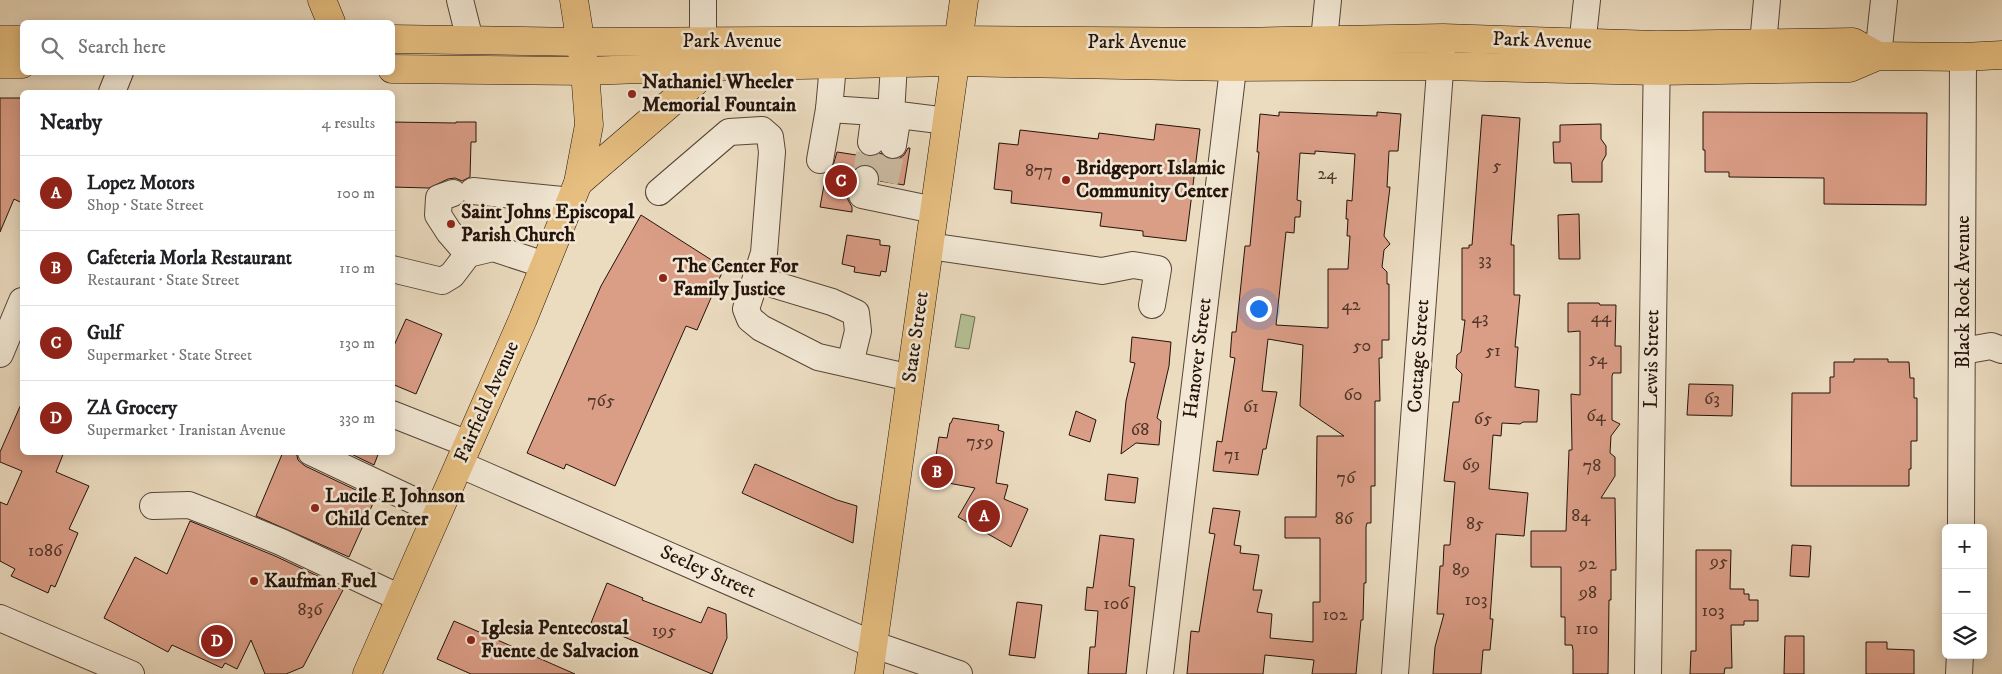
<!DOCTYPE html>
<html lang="en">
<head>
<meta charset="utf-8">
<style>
  body { margin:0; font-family:"IM FELL DW Pica",serif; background:#f6f6f6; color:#202124 }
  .controls { position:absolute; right:15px; bottom:15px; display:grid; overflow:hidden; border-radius:8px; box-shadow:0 2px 12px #0003 }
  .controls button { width:45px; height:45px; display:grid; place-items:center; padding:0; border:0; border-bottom:1px solid #e0e0e0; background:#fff; color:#202124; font:25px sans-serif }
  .you { position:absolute; left:1258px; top:308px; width:18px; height:18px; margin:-12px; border:4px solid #fff; border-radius:50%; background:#1a73e8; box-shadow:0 0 0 8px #1a73e833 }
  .badge { display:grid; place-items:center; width:32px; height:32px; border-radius:50%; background:#8f2418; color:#fff; font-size:16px; font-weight:700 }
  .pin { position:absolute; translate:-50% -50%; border:2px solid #fff; box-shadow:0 1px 5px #0006 }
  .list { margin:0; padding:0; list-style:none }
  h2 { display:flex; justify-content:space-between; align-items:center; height:65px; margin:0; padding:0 20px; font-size:21px }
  h2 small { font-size:16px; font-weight:400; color:#757577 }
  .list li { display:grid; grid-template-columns:32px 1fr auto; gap:15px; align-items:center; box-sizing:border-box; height:75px; padding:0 20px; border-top:1px solid #e0e0e0 }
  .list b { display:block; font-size:19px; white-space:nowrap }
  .list p { margin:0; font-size:16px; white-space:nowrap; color:#757577 }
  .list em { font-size:16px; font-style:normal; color:#757577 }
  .icon { flex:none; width:28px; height:28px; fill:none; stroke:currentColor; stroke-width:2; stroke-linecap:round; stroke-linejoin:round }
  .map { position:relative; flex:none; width:2002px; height:674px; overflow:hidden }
  .search { position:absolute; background:#fff; box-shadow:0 2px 12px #0003; left:20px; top:20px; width:375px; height:55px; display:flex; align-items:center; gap:12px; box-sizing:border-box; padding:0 18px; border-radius:8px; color:#757577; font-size:19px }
  .panel { position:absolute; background:#fff; box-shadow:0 2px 12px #0003; left:20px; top:90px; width:375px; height:365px; border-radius:8px }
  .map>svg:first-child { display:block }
  .green { fill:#b4c194; stroke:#6c6a4f }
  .building { fill:#da9d86; stroke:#24130a; fill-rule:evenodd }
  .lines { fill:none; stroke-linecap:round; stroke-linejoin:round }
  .minor-tunnel { stroke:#cdbda4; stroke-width:26; stroke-dasharray:26 13; stroke-linecap:butt }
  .minor-casing { stroke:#564537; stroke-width:28 }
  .major-casing { stroke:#24130a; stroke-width:29 }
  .minor { stroke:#f2e8d5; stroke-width:26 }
  .major { stroke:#e6be80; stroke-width:28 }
  .poi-dot { fill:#8f2418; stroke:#f2e8d5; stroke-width:2 }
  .labels { text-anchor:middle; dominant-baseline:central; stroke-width:5; stroke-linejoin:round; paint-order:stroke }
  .number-label { font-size:18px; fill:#523629 }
  .street-label { font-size:20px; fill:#24130a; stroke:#f2e8d5 }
  .poi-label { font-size:20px; font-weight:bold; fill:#24130a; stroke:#f2e8d5; text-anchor:start }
</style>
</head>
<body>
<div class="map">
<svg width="2002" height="674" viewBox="0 0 2002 674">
  <rect width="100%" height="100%" fill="#ebdbbf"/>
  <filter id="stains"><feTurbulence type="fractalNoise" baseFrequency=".004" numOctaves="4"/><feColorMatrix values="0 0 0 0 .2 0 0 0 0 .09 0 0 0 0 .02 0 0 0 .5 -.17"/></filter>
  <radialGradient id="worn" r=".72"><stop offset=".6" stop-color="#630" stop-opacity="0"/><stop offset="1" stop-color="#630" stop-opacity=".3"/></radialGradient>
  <path class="green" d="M 961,314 L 975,317 L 969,349 L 955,347 Z"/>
  <g class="building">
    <path d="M 0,98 L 22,98 L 22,203 L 14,199 L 0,232 Z"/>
    <path d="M 1279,112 L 1377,116 L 1377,112 L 1401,114 L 1398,151 L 1389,151 L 1387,187 L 1390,187 L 1384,236 L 1390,244 L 1384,250 L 1382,267 L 1387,272 L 1387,284 L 1389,284 L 1389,340 L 1382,340 L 1382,358 L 1379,358 L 1380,401 L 1375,401 L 1375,486 L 1371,486 L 1371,523 L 1367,523 L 1366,527 L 1366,583 L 1364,583 L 1363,620 L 1361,620 L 1356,674 L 1312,674 L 1314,660 L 1265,655 L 1263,674 L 1187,674 L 1191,631 L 1199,632 L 1209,568 L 1215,534 L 1209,533 L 1213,508 L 1240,511 L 1234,545 L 1241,546 L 1240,553 L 1259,555 L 1253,590 L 1262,590 L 1257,612 L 1272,614 L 1270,638 L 1313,642 L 1313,602 L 1320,602 L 1320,538 L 1285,538 L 1285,517 L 1316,517 L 1317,436 L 1344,436 L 1300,406 L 1303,345 L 1268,339 L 1262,391 L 1277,392 L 1266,449 L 1263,449 L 1258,475 L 1213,471 L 1217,441 L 1222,442 L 1235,358 L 1230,357 L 1232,332 L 1236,332 L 1245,246 L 1250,246 L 1259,152 L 1257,152 L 1260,114 L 1279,116 ZM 1315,151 L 1355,154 L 1352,201 L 1347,200 L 1346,219 L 1348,219 L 1347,236 L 1350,236 L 1348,269 L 1328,269 L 1328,328 L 1276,325 L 1286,232 L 1294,233 L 1295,217 L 1300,217 L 1301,201 L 1297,200 L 1300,153 L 1315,154 Z"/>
    <path d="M 1703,112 L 1927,113 L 1926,205 L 1824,204 L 1824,178 L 1729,177 L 1729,172 L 1705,172 L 1705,150 L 1703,150 Z"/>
    <path d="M 1482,115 L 1520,118 L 1511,245 L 1514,245 L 1514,295 L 1520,295 L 1515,347 L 1518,347 L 1515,387 L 1539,390 L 1537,422 L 1523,422 L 1520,424 L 1502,423 L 1501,436 L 1493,435 L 1489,489 L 1528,493 L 1524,536 L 1496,534 L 1490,619 L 1493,619 L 1490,650 L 1483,650 L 1481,674 L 1433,674 L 1435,647 L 1444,614 L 1437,614 L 1440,566 L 1443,566 L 1444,545 L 1450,545 L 1455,482 L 1444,481 L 1453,402 L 1459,402 L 1462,374 L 1456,368 L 1457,355 L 1461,352 L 1465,320 L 1462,320 L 1462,248 L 1469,248 L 1469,245 L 1472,245 Z"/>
    <path d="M 392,122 L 456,123 L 456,122 L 476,122 L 476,142 L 471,142 L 470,177 L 462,181 L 455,178 L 448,179 L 429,188 L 392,187 Z"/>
    <path d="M 1156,124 L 1200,129 L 1186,241 L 1143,236 L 1143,231 L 1100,226 L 1102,213 L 1011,203 L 1012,191 L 994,189 L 999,143 L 1018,145 L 1020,130 L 1098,139 L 1099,133 L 1154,140 Z"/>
    <path d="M 1601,124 L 1601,139 L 1606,146 L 1606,155 L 1602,162 L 1602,182 L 1572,182 L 1571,163 L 1554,163 L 1553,142 L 1560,142 L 1560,125 Z"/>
    <path d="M 908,148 L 910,148 L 904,185 L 880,181 L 879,174 L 874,167 L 867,164 L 860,165 L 854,169 L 850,176 L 847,193 L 848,200 L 852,207 L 852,212 L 820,207 L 826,174 L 832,169 L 837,152 L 863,156 L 863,154 L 870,157 L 876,156 L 881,153 L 884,157 L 891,160 L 899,159 L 904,155 Z"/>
    <path d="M 1579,214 L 1580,259 L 1559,259 L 1558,215 Z"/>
    <path d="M 641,215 L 724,268 L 697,330 L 686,326 L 615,486 L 566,464 L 564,469 L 527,453 L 601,286 Z"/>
    <path d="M 847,235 L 880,240 L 880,245 L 890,246 L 886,272 L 881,271 L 880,276 L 854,272 L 855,267 L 842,264 Z"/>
    <path d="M 1568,303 L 1599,303 L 1600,305 L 1616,305 L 1615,346 L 1621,346 L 1621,373 L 1613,373 L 1612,376 L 1612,420 L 1620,424 L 1611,436 L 1610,453 L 1615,457 L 1615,476 L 1601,498 L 1615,498 L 1616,570 L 1611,570 L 1611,600 L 1609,600 L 1608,674 L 1573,674 L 1573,650 L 1572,645 L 1565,645 L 1565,617 L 1561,617 L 1561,567 L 1531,567 L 1531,531 L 1566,531 L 1569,450 L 1572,450 L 1571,394 L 1580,395 L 1580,331 L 1568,332 Z"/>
    <path d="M 406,319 L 442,334 L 416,394 L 392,384 L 392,350 Z"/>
    <path d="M 1132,337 L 1171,342 L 1169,366 L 1157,418 L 1161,421 L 1159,445 L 1136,443 L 1121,454 L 1126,401 L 1135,363 L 1130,362 Z"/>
    <path d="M 1854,359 L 1888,359 L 1888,362 L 1909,362 L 1910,378 L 1914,378 L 1914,398 L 1917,398 L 1917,441 L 1911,441 L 1911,469 L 1909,469 L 1909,486 L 1791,486 L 1792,393 L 1830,393 L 1830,377 L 1834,377 L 1834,362 L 1854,362 Z"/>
    <path d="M 1689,384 L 1733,385 L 1732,416 L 1687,415 Z"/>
    <path d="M 22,402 L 22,452 L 64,452 L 56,472 L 89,486 L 69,529 L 78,533 L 55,587 L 51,585 L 48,593 L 11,576 L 15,569 L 0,561 L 0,502 L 7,505 L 22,471 L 0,462 L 0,452 Z"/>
    <path d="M 1076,411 L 1096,420 L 1090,442 L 1069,435 Z"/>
    <path d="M 953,418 L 999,425 L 998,430 L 1004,432 L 996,483 L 1008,485 L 1004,499 L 1028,509 L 1011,547 L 958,517 L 975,488 L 932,480 L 939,437 L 947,438 L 950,423 L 951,423 Z"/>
    <path d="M 283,452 L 296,452 L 298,460 L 305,466 L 375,499 L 349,557 L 256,516 Z"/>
    <path d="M 347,452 L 379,452 L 374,465 Z"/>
    <path d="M 755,464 L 837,500 L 857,506 L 853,543 L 742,493 Z"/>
    <path d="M 1108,474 L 1138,478 L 1135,503 L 1105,500 Z"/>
    <path d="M 190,521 L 275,556 L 337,585 L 336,587 L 343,590 L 303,667 L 286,674 L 265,674 L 251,640 L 237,669 L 225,663 L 222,668 L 172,645 L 168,652 L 104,618 L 135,557 L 167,574 Z"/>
    <path d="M 1100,535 L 1134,539 L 1129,586 L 1135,587 L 1126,674 L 1088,674 L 1090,647 L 1095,647 L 1098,611 L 1085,610 L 1087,587 L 1093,588 Z"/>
    <path d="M 1792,545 L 1811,546 L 1809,577 L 1790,576 Z"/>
    <path d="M 1696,550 L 1731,550 L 1730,589 L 1744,589 L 1744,594 L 1749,594 L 1749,600 L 1758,600 L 1758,621 L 1744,621 L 1744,625 L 1731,625 L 1732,668 L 1725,668 L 1724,674 L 1690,674 L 1691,651 L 1696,651 Z"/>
    <path d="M 607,583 L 643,598 L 642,600 L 701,623 L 708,607 L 726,614 L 727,638 L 712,674 L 591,623 Z"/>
    <path d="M 1017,602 L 1042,605 L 1035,658 L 1009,655 Z"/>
    <path d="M 454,621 L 575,674 L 471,674 L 437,659 Z"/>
    <path d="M 1785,636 L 1804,636 L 1804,674 L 1784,674 Z"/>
    <path d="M 1866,642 L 1887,642 L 1887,649 L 1914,650 L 1914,674 L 1866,674 Z"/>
  </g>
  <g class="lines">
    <g class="minor-tunnel">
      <path d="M 865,179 L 871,142"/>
      <path d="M 885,182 L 893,145"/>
    </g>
    <defs>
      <g id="minor">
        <path d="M 460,0 L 470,40"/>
        <path d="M 703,0 L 703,41"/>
        <path d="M 1324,40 L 1328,0"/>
        <path d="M 1763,44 L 1767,0"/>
        <path d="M 1878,56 L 1884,0"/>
        <path d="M 1580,64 L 1587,0"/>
        <path d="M 833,65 L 829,109 L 875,112 L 871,142"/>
        <path d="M 112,92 L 120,72"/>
        <path d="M 875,112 L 947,121"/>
        <path d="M 891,114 L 894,64"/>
        <path d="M 893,145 L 898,115"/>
        <path d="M 820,160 L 829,109"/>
        <path d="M 865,179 L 862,195 L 934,210"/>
        <path d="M 473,191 L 572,201"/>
        <path d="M 659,192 L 729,132 L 762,130 L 770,137 L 772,152 L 764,253 L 746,309 L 750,319 L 761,328 L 818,357 L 911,378"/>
        <path d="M 453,193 L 439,198 L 438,215 L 449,232 L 468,254"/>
        <path d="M 929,246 L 1102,271 L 1133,265 L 1158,269 L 1152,305"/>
        <path d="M 392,269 L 442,281 L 452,275 L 468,254 L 493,248 L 545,265"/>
        <path d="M 756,279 L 832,302 L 856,313 L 858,331 L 850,364"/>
        <path d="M 1963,351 L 1991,346 L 2002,350"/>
        <path d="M 0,354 L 22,301"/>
        <path d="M 392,414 L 468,444"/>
        <path d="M 311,452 L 438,512"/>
        <path d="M 459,464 L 872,644 L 959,674"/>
        <path d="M 153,506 L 189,505 L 220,517 L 281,542 L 400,598"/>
        <path d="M 1961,528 L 1963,57"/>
        <path d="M 0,618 L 131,674"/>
        <path d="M 1160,674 L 1236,44"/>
        <path d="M 1395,674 L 1442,44"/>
        <path d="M 1648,674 L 1657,50"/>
        <path d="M 1959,674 L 1960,655"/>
      </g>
      <g id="major">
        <path d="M 322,0 L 331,22"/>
        <path d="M 392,39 L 582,42 L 958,40 L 1237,42 L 1443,38 L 1657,45 L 1853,42 L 1878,56"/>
        <path d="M 0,40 L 22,40"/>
        <path d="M 0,64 L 22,64"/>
        <path d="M 392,69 L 585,71 L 700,67 L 955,62 L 1233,67 L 1441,66 L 1657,71 L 1850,68 L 1878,56 L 1963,57 L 2002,55"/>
        <path d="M 578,183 L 695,82 L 700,67 L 702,52"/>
        <path d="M 367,674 L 523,319 L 578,183 L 589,125 L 585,71 L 574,0"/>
        <path d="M 869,674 L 964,0"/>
      </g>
    </defs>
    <use href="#minor" class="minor-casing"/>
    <use href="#major" class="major-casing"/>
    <use href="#minor" class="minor"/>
    <use href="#major" class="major"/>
  </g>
  <g class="poi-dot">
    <circle cx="632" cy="94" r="5"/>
    <circle cx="1066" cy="180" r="5"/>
    <circle cx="451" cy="224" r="5"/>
    <circle cx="663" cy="278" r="5"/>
    <circle cx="315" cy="508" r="5"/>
    <circle cx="254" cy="581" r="5"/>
    <circle cx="471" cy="640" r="5"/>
  </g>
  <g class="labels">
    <g class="number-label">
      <text x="1497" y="166">5</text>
      <text x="1039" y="171">877</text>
      <text x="1327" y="174">24</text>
      <text x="1485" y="260">33</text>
      <text x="1351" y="305">42</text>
      <text x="1601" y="317">44</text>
      <text x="1480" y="318">43</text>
      <text x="1362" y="346">50</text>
      <text x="1493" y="351">51</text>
      <text x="1598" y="359">54</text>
      <text x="1353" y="395">60</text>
      <text x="1712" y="399">63</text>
      <text x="601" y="401">765</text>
      <text x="1251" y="407">61</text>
      <text x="1596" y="416">64</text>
      <text x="1483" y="419">65</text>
      <text x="1140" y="430">68</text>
      <text x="980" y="442">759</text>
      <text x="1232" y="455">71</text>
      <text x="1471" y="465">69</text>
      <text x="1592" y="466">78</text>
      <text x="1346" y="478">76</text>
      <text x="1581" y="516">84</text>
      <text x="1344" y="519">86</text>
      <text x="1475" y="524">85</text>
      <text x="45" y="551">1086</text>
      <text x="1719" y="562">95</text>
      <text x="1588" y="564">92</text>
      <text x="1461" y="570">89</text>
      <text x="1588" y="593">98</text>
      <text x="1476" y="600">103</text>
      <text x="1116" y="604">106</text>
      <text x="310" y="610">836</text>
      <text x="1713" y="611">103</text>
      <text x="1335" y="615">102</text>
      <text x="1587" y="629">110</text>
      <text x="664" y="631">195</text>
    </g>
    <g class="street-label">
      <text x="732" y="41">Park Avenue</text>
      <text transform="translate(1542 41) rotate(2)">Park Avenue</text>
      <text x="1137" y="42">Park Avenue</text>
      <text transform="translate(1963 292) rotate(-90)">Black Rock Avenue</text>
      <text transform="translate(916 337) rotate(-82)">State Street</text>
      <text transform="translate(1419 356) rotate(-86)">Cottage Street</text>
      <text transform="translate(1198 358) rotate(-83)">Hanover Street</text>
      <text transform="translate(1652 359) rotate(-89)">Lewis Street</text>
      <text transform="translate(487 402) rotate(-66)">Fairfield Avenue</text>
      <text transform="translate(708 572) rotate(24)">Seeley Street</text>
    </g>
    <g class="poi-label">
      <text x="642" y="82">Nathaniel Wheeler<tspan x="642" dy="23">Memorial Fountain</tspan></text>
      <text x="1076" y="168">Bridgeport Islamic<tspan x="1076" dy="23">Community Center</tspan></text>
      <text x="461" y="212">Saint Johns Episcopal<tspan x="461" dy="23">Parish Church</tspan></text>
      <text x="673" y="266">The Center For<tspan x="673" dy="23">Family Justice</tspan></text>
      <text x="325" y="496">Lucile E Johnson<tspan x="325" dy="23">Child Center</tspan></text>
      <text x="264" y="581">Kaufman Fuel</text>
      <text x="481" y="628">Iglesia Pentecostal<tspan x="481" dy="23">Fuente de Salvacion</tspan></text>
    </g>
  </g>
  <rect width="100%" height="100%" filter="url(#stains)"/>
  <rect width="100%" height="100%" fill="url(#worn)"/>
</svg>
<div class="controls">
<button>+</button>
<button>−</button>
<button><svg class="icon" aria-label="layers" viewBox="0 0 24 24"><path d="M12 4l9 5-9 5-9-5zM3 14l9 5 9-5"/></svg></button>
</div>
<div class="you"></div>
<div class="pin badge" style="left:984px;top:516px">A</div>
<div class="pin badge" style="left:937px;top:472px">B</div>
<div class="pin badge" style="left:841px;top:181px">C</div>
<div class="pin badge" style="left:217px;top:641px">D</div>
<div class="search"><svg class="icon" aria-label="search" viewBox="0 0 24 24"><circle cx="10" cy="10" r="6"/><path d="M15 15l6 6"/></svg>Search here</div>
<section class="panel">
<h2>Nearby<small>4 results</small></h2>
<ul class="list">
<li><span class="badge">A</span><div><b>Lopez Motors</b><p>Shop · State Street</p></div><em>100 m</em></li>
<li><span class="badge">B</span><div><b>Cafeteria Morla Restaurant</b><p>Restaurant · State Street</p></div><em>110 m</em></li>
<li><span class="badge">C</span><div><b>Gulf</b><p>Supermarket · State Street</p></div><em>130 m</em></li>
<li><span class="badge">D</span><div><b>ZA Grocery</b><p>Supermarket · Iranistan Avenue</p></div><em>330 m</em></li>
</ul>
</section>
</div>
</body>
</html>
